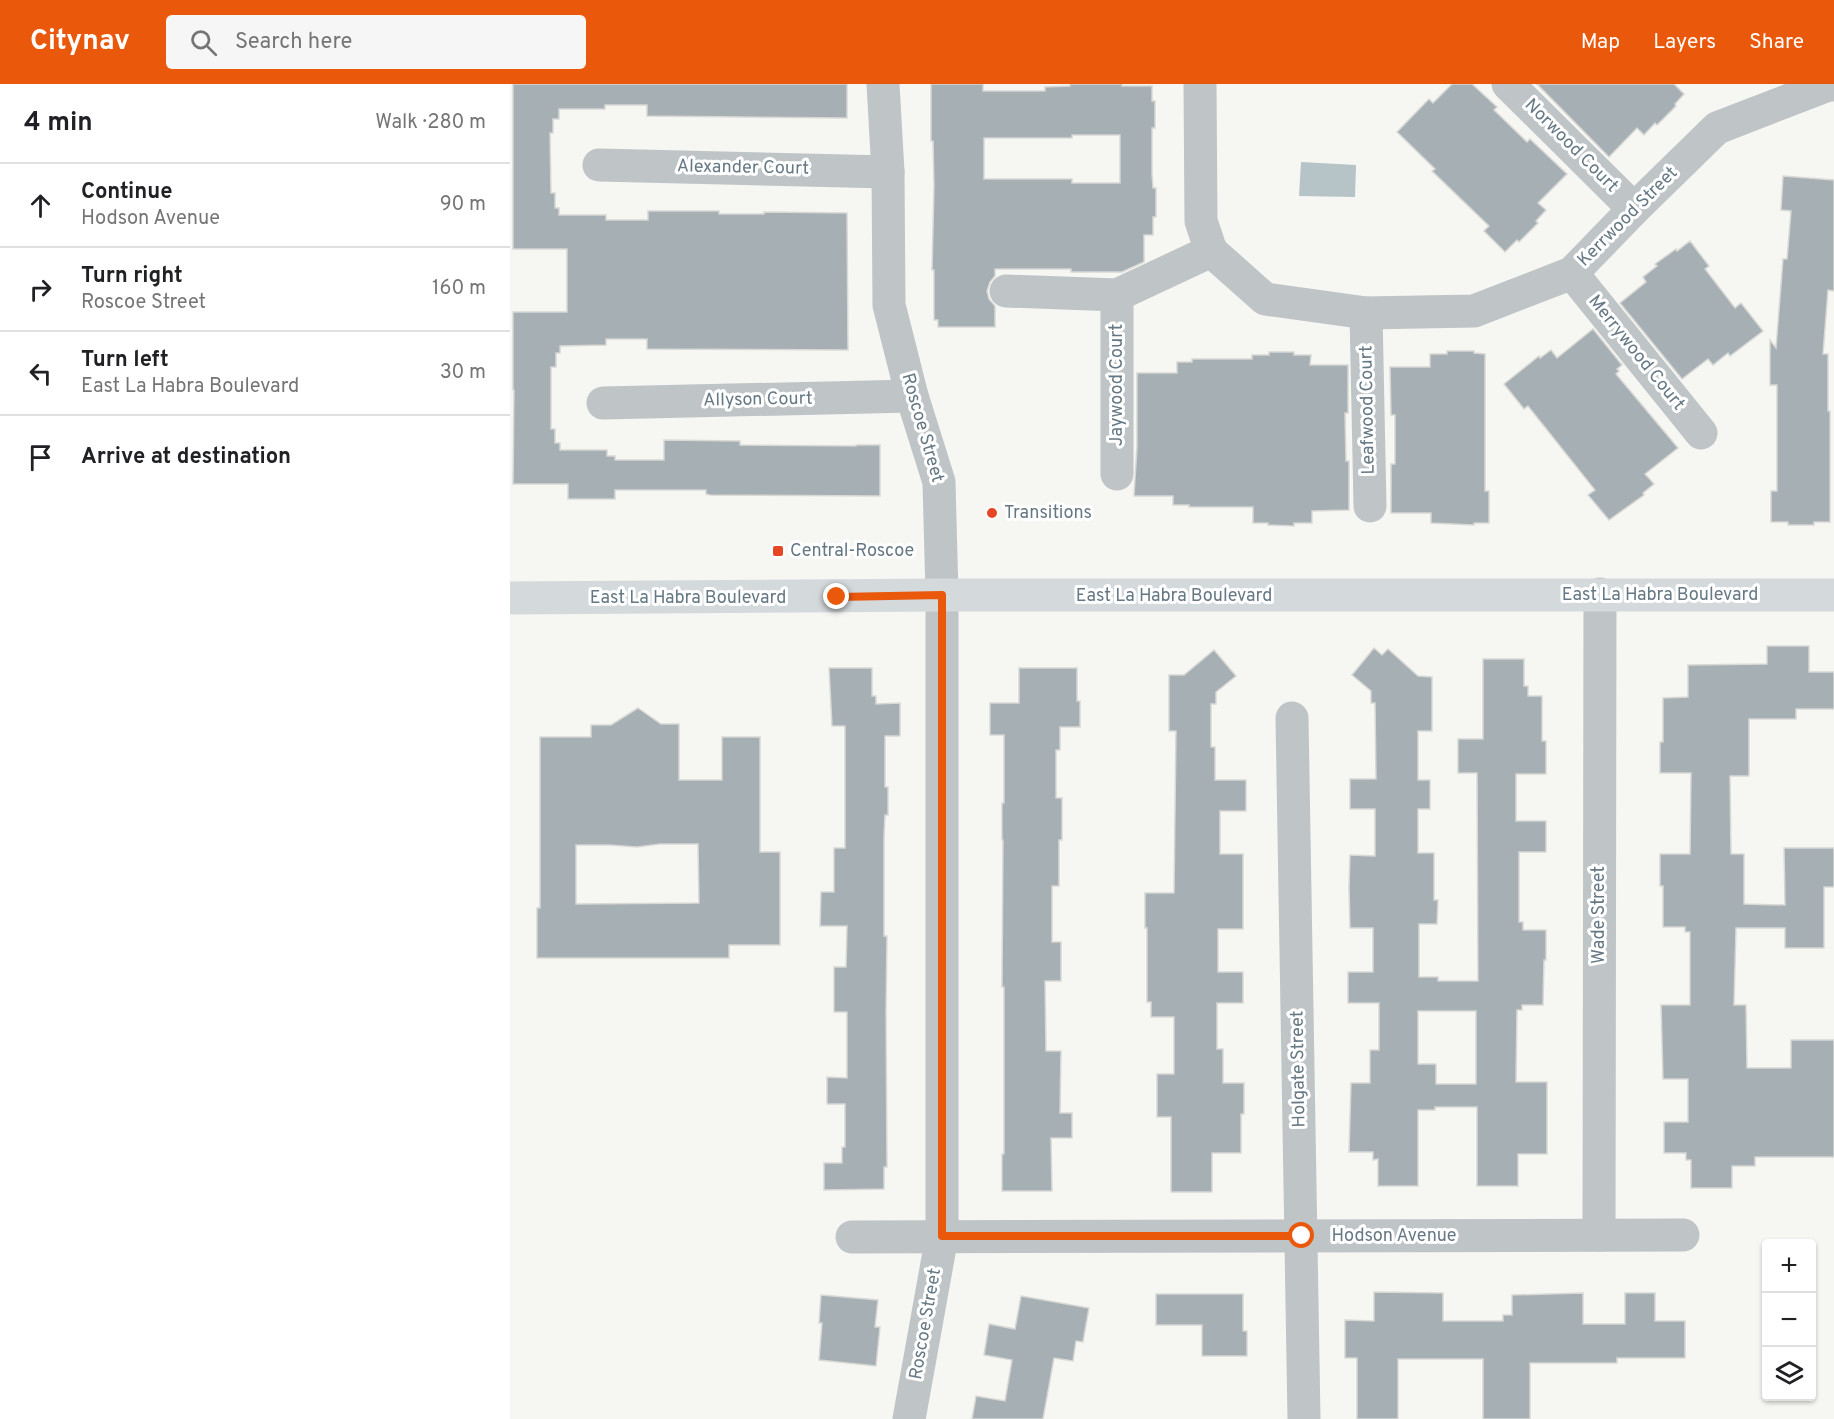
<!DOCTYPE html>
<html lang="en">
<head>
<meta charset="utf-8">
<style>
  body { margin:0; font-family:Overpass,sans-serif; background:#f6f6f6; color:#202124 }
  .controls { position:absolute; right:18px; bottom:18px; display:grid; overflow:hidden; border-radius:6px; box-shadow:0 2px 4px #0004 }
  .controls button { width:54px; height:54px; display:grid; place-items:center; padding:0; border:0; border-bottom:2px solid #e0e0e0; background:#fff; color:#202124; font:30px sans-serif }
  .stop { position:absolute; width:18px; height:18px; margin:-14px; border:4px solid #ea580c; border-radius:50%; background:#fff }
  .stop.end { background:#ea580c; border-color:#fff; box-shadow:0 2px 6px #0008 }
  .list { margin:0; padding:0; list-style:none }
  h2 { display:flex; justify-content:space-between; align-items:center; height:78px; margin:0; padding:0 24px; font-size:26px }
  h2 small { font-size:20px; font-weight:400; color:#757577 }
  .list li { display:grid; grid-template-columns:39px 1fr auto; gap:18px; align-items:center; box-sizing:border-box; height:84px; padding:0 24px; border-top:2px solid #e0e0e0 }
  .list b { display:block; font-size:22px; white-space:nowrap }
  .list p { margin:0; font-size:20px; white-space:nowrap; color:#757577 }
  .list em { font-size:20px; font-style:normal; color:#757577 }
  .icon { flex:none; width:33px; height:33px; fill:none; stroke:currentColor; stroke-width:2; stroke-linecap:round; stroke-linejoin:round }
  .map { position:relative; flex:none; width:1324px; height:1335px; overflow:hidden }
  header { display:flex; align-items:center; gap:36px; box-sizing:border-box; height:84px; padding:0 30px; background:#ea580c; color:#fff }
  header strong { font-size:28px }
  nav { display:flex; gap:33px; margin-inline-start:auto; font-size:21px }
  .search { width:420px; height:54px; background:#f6f6f6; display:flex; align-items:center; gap:15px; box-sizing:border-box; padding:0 21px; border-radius:6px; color:#757577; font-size:22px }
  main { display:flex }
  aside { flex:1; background:#fff }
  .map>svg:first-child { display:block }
  .water { fill:#b6c4c7 }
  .building { fill:#a6afb4; stroke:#d8d8d5; stroke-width:1.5; fill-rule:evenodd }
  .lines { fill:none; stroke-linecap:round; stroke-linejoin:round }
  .minor { stroke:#bfc4c7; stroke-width:33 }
  .major { stroke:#d4d9dc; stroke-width:33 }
  .route { stroke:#ea580c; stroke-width:8 }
  .poi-dot { fill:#e54624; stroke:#fff; stroke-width:2 }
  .labels { text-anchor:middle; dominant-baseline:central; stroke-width:6; stroke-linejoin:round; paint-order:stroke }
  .street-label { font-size:18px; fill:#657884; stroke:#fff }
  .poi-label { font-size:18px; fill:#657884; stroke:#fff; text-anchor:start }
</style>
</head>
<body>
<header>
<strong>Citynav</strong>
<div class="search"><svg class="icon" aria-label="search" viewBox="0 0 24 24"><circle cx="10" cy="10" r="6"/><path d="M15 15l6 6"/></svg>Search here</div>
<nav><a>Map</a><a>Layers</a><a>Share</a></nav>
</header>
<main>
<aside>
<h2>4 min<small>Walk · 280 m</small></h2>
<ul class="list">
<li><svg class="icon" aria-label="ahead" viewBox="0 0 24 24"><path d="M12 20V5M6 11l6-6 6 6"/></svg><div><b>Continue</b><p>Hodson Avenue</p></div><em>90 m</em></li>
<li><svg class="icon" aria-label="right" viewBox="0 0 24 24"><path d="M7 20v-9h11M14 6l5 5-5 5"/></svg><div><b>Turn right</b><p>Roscoe Street</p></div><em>160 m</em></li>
<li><svg class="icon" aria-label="left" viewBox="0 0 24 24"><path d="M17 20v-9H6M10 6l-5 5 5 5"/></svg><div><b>Turn left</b><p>East La Habra Boulevard</p></div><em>30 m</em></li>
<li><svg class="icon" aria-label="arrive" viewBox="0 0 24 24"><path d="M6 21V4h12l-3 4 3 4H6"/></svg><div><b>Arrive at destination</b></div></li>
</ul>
</aside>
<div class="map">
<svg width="1324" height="1335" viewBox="0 0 1324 1335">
  <rect width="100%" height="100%" fill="#f6f6f3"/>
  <path class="water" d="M 791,78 L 846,81 L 845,113 L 789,112 Z"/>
  <g class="building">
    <path d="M 3,0 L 337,0 L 337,34 L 137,32 L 137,21 L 95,21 L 95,25 L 49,25 L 49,35 L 43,35 L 43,49 L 40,49 L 41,109 L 45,109 L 45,124 L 49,124 L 49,131 L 96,131 L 96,136 L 138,136 L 138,127 L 209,127 L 209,130 L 254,130 L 254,128 L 337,129 L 338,266 L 137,265 L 137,255 L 96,255 L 96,261 L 50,262 L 50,269 L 46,269 L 46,283 L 41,283 L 41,345 L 45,345 L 45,359 L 50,359 L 50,366 L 97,366 L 97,372 L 105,372 L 105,376 L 154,376 L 154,356 L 230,357 L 230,361 L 346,362 L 346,361 L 370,361 L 370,412 L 200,411 L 196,410 L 196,406 L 105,406 L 105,415 L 58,415 L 58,400 L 3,400 L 4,306 L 3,306 L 3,228 L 57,228 L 57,165 L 3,165 Z"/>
    <path d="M 421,0 L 473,0 L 473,7 L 535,7 L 535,3 L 560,2 L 560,0 L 612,0 L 612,2 L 642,2 L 642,17 L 645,17 L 645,44 L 642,44 L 642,90 L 643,104 L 646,104 L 646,133 L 643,133 L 643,151 L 634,151 L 634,178 L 612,188 L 561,188 L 561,185 L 485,185 L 485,192 L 480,198 L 477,207 L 479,215 L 485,222 L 485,243 L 428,243 L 428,236 L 424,236 L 424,186 L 422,186 L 424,102 L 423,57 L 421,57 ZM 562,51 L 610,51 L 610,99 L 562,99 L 562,95 L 474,95 L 474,54 L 562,54 Z"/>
    <path d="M 942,0 L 962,0 L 987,23 L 984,26 L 1017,58 L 1020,55 L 1057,90 L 1028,119 L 1036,126 L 1026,137 L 1028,139 L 1009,158 L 1007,156 L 995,168 L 974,147 L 979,142 L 922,87 L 925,85 L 887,48 L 919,15 L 923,19 Z"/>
    <path d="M 1027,0 L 1164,0 L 1174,10 L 1165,20 L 1166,22 L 1147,41 L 1145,39 L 1134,51 L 1127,44 L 1099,73 Z"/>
    <path d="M 1273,92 L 1324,96 L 1324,207 L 1318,206 L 1313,270 L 1318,270 L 1318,327 L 1320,327 L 1320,438 L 1304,438 L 1304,441 L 1278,441 L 1278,438 L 1261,438 L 1261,407 L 1267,407 L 1267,301 L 1260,301 L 1260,256 L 1266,264 L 1273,175 L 1277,175 L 1281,127 L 1271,126 Z"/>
    <path d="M 1180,157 L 1199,182 L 1195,185 L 1225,224 L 1231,219 L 1253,247 L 1220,272 L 1218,269 L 1203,281 L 1198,275 L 1172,295 L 1110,219 L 1136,198 L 1133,193 L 1147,182 L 1145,180 L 1166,165 L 1167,167 Z"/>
    <path d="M 1083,245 L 1112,281 L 1107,285 L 1109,287 L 1106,290 L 1168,364 L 1135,390 L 1144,400 L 1133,409 L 1134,411 L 1099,436 L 1078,411 L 1085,406 L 1018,322 L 1014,325 L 994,300 L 1029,272 L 1030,274 L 1041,266 L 1047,274 Z"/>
    <path d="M 937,267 L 964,267 L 964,269 L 975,270 L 975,407 L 979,407 L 979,439 L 964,439 L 964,441 L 921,439 L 921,429 L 881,429 L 881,380 L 885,380 L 885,331 L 881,331 L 880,283 L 920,283 L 920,270 L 937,270 Z"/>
    <path d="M 759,268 L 784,268 L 784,271 L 801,271 L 800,281 L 838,281 L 838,329 L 835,329 L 836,377 L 839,377 L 839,426 L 802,427 L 802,439 L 784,439 L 784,442 L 758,441 L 758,439 L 743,439 L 743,423 L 679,423 L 679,421 L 663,421 L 663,412 L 624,412 L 627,362 L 627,289 L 667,289 L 667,278 L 682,278 L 682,275 L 742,275 L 742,271 L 759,271 Z"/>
    <path d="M 1257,562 L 1299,562 L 1299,588 L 1324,588 L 1324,625 L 1286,625 L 1286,635 L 1239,635 L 1239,692 L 1220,692 L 1221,770 L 1234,770 L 1234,820 L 1275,821 L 1274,764 L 1324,764 L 1324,803 L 1314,803 L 1314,864 L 1275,864 L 1275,844 L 1226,844 L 1224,921 L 1236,921 L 1237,984 L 1281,984 L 1281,956 L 1324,956 L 1324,1073 L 1245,1073 L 1245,1082 L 1222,1082 L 1222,1104 L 1181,1104 L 1181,1076 L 1176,1076 L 1176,1069 L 1154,1069 L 1154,1038 L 1178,1038 L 1178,995 L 1153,995 L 1151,921 L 1180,921 L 1180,848 L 1175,848 L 1175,843 L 1153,843 L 1153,802 L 1150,802 L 1150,770 L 1180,770 L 1181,689 L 1150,689 L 1150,658 L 1153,658 L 1153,614 L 1178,613 L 1178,581 L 1257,580 Z"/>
    <path d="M 864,564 L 872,571 L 878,565 L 908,592 L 922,593 L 922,647 L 908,647 L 908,696 L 920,696 L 920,725 L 908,725 L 908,769 L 924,769 L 924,816 L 928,816 L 927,840 L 909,840 L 909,893 L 928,893 L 928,897 L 968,897 L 967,689 L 948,689 L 948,655 L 973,655 L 973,575 L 1014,575 L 1014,602 L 1018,602 L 1018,612 L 1032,612 L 1032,657 L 1036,657 L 1036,690 L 1006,690 L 1006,737 L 1036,737 L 1036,768 L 1009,768 L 1009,838 L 1013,838 L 1013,846 L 1036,846 L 1036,876 L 1034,876 L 1033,921 L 1012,921 L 1012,926 L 1007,926 L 1006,998 L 1037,998 L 1037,1070 L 1008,1070 L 1008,1102 L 967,1102 L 967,1023 L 925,1023 L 925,1026 L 908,1026 L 908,1102 L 868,1102 L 868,1075 L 863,1076 L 863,1068 L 839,1068 L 841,999 L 860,999 L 860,966 L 869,966 L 869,919 L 838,919 L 838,888 L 863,888 L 863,844 L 840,844 L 839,803 L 840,771 L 865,772 L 865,725 L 840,725 L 840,695 L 866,695 L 865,619 L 861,619 L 861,607 L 842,591 ZM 908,927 L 966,927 L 966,1000 L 926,1000 L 926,980 L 908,980 Z"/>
    <path d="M 704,566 L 726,592 L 706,608 L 706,620 L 701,620 L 701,663 L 705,663 L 705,696 L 736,696 L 736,727 L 710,727 L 710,770 L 733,770 L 733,845 L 708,845 L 708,888 L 733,888 L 733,919 L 707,919 L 707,965 L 713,965 L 713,999 L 734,999 L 734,1030 L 731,1030 L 731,1069 L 702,1069 L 702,1108 L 661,1108 L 661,1033 L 647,1033 L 647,990 L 664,990 L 664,933 L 641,933 L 641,918 L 637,918 L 637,844 L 635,844 L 635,809 L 664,809 L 666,647 L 659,647 L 659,591 L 674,591 Z"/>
    <path d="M 319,584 L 362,584 L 362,612 L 366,612 L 366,620 L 390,619 L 390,652 L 375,652 L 375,703 L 378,703 L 378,731 L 375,731 L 374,753 L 374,852 L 377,852 L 376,928 L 377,1083 L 374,1083 L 374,1105 L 314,1106 L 314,1079 L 332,1079 L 332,1063 L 335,1063 L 335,1020 L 317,1020 L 317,993 L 337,994 L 337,928 L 324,928 L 324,883 L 336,883 L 337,842 L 310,842 L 311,808 L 324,808 L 324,764 L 335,764 L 335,642 L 322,642 Z"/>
    <path d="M 509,584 L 567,584 L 567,617 L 570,617 L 570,643 L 550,643 L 550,666 L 546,666 L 546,714 L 552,714 L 552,756 L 549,756 L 549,802 L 542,802 L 542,858 L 551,858 L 551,897 L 535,897 L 536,967 L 551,967 L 550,1029 L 562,1029 L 562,1054 L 541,1054 L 542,1107 L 492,1107 L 492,1070 L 494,1070 L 494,903 L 492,903 L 493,756 L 492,756 L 492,719 L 494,719 L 494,651 L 480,651 L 480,619 L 509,619 Z"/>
    <path d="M 128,624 L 151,640 L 169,640 L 169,696 L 212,696 L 212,653 L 250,653 L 250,768 L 270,768 L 270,861 L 219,861 L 219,874 L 27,874 L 27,824 L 30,824 L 30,653 L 81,653 L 81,641 L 101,641 ZM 150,760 L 188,760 L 189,819 L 66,820 L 66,761 L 100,761 L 127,763 Z"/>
    <path d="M 864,1208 L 933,1209 L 933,1237 L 993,1237 L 993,1231 L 1002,1231 L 1002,1211 L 1073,1209 L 1073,1240 L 1115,1240 L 1115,1209 L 1145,1209 L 1145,1237 L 1175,1237 L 1175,1274 L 1107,1274 L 1107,1279 L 1020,1279 L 1020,1335 L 973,1335 L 973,1275 L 888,1275 L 888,1335 L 847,1335 L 847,1274 L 835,1274 L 835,1236 L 864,1237 Z"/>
    <path d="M 646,1210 L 733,1210 L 733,1247 L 737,1247 L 737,1272 L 692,1272 L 692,1241 L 646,1241 Z"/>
    <path d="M 311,1211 L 368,1216 L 365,1243 L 370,1243 L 366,1282 L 309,1276 L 312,1239 L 309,1239 Z"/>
    <path d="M 511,1212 L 579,1224 L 573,1258 L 566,1257 L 563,1277 L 544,1274 L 533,1335 L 462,1335 L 466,1312 L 495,1317 L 502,1276 L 474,1271 L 479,1240 L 505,1245 Z"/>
  </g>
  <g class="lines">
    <g class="minor">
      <path d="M 373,0 L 378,88 L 379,221 L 402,312 L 429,398 L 432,511 L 432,1152 L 399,1335"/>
      <path d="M 690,0 L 691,137 L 701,167"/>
      <path d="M 998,0 L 1124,125"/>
      <path d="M 89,81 L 378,88"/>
      <path d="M 701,167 L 755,215 L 856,229 L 964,227 L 1062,189 L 1124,125 L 1207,44 L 1318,1 L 1324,1"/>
      <path d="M 1062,189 L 1191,349"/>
      <path d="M 496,207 L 607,211 L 701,167"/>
      <path d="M 607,211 L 607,390"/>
      <path d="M 856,229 L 860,422"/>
      <path d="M 93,319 L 402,312"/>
      <path d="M 782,634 L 794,1335"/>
      <path d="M 1089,1151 L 1090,510"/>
      <path d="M 342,1153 L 1173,1151"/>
    </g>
    <path class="major" d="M 0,514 L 432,511 L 1324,511"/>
  </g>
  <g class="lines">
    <path class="route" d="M 327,513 L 432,511 L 432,1152 L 792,1152"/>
  </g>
  <g class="poi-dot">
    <circle cx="482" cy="429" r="6"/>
    <rect x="262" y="461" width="12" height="12" rx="3"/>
  </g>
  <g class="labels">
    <g class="street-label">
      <text transform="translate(1061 62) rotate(45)">Norwood Court</text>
      <text transform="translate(233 84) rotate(1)">Alexander Court</text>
      <text transform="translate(1118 133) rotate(-45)">Kerrwood Street</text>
      <text transform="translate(1126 269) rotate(51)">Merrywood Court</text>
      <text transform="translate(607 301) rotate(-90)">Jaywood Court</text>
      <text transform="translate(248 316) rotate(-1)">Allyson Court</text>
      <text transform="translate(858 326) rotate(-91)">Leafwood Court</text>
      <text transform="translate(412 344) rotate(74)">Roscoe Street</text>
      <text x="1150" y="511">East La Habra Boulevard</text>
      <text x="664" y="512">East La Habra Boulevard</text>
      <text x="178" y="514">East La Habra Boulevard</text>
      <text transform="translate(1089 831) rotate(-90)">Wade Street</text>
      <text transform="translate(789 985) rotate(-91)">Holgate Street</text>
      <text x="884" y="1152">Hodson Avenue</text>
      <text transform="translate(416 1240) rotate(-80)">Roscoe Street</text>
    </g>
    <g class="poi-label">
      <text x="494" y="429">Transitions</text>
      <text x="280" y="467">Central-Roscoe</text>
    </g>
  </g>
</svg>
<div class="controls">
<button>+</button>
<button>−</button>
<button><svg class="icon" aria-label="layers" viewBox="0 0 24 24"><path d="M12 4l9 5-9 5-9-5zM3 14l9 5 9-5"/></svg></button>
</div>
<div class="stop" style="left:792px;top:1152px"></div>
<div class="stop end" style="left:327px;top:513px"></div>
</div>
</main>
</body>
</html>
